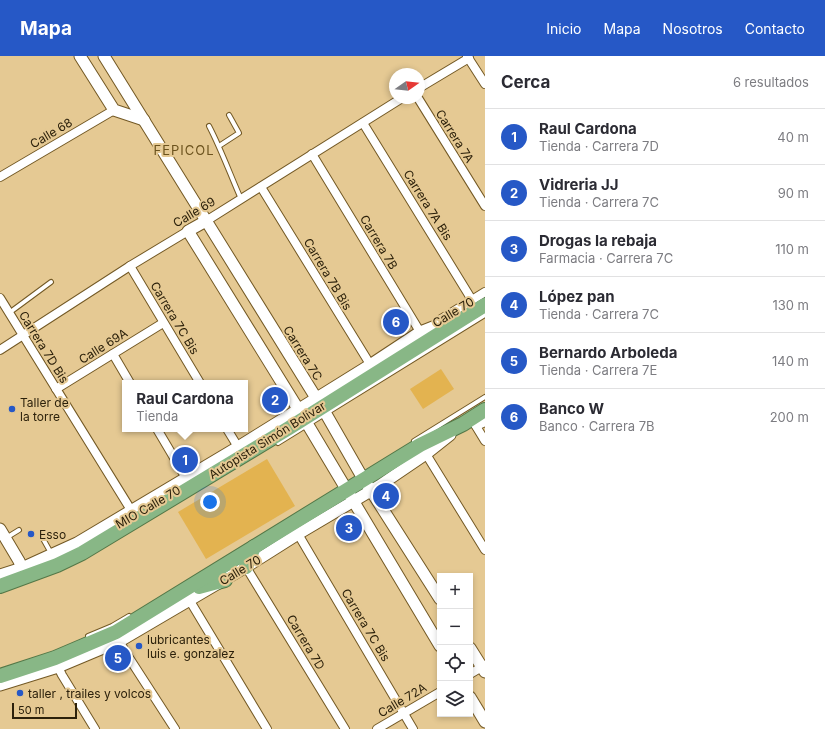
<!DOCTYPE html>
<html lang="es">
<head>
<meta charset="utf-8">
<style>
  body { margin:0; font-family:Inter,sans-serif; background:#f7f7f7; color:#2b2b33 }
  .controls { position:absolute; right:12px; bottom:12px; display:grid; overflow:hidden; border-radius:0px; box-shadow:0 2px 6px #0003 }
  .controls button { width:36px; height:36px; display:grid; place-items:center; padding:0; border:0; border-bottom:1px solid #e1e1e2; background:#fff; color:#2b2b33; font:20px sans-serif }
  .compass { position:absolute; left:389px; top:12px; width:36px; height:36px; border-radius:50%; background:#fff; box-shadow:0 2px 6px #0003; rotate:76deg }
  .scale { position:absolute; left:12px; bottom:10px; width:65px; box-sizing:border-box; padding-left:4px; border:2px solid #2c210b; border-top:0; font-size:11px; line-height:14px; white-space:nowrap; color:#2c210b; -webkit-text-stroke:3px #e5c993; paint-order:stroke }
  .you { position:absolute; left:210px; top:446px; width:14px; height:14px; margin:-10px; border:3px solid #fff; border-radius:50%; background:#1a73e8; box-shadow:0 0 0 6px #1a73e833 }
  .badge { display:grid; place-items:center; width:26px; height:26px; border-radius:50%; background:#2658c6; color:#fff; font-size:13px; font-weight:700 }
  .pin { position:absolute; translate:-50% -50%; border:2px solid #fff; box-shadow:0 1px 4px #0006 }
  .popup { position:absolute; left:122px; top:324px; width:126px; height:52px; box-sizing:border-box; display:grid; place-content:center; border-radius:0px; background:#fff; filter:drop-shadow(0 1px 3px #0005); font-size:13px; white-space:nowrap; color:#7c7c81 }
  .popup b { font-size:15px; color:#2b2b33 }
  .popup::after { content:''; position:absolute; left:50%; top:100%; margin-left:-8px; border:8px solid transparent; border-top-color:#fff }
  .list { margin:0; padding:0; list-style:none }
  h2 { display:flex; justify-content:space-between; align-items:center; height:52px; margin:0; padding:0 16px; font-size:17px }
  h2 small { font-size:13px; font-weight:400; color:#7c7c81 }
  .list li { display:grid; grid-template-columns:26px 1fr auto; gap:12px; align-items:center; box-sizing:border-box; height:56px; padding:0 16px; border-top:1px solid #e1e1e2 }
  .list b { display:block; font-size:15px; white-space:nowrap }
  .list p { margin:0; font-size:13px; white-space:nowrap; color:#7c7c81 }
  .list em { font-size:13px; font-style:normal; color:#7c7c81 }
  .icon { flex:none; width:22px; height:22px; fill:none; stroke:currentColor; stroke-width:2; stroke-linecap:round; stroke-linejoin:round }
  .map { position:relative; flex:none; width:485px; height:673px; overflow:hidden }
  header { display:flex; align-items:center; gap:24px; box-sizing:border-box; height:56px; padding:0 20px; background:#2658c6; color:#fff }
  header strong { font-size:19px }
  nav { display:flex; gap:22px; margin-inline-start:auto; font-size:14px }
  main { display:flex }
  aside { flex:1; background:#fff }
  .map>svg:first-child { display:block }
  .green { fill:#e3b350 }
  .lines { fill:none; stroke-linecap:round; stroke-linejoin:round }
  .service-casing { stroke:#735925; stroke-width:6 }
  .minor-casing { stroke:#735925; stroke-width:10 }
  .tertiary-casing { stroke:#735925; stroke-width:13 }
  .trunk-casing { stroke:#547747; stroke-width:16 }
  .service { stroke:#fff; stroke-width:4 }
  .minor { stroke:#fff; stroke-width:8 }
  .tertiary { stroke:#fff; stroke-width:11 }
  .trunk { stroke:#88b786; stroke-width:14 }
  .poi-dot { fill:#2658c6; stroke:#e5c993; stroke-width:1.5 }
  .labels { text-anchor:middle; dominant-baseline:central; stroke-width:4; stroke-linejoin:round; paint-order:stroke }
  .street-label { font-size:12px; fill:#2c210b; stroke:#e5c993 }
  .poi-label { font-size:12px; fill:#2c210b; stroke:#e5c993; text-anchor:start }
  .neighbourhood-label { font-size:13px; letter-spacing:1px; fill:#6c531e; stroke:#e5c993 }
</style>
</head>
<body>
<header>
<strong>Mapa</strong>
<nav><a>Inicio</a><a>Mapa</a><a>Nosotros</a><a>Contacto</a></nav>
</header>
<main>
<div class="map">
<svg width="485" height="673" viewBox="0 0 485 673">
  <rect width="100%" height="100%" fill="#e5c993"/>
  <g class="green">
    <path d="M 441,313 L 454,333 L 423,353 L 410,333 Z"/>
    <path d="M 267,403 L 295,450 L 206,503 L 178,456 Z"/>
  </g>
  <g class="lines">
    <defs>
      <g id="service">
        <path d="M 209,70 C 221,93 230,118 241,143"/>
        <path d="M 219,90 L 239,77 L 229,59"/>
        <path d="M 9,257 L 51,226"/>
        <path d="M 414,385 L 485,341"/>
        <path d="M 278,387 L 485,259"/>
        <path d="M 42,481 L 51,497"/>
        <path d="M 6,482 L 19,474"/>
        <path d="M 88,580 L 112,570 L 129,560"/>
      </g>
      <g id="minor">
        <path d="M 467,0 L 485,28"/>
        <path d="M 419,32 L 469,2"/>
        <path d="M 418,42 L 485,150"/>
        <path d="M 363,67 L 472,244"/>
        <path d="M 312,98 L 422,279"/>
        <path d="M 0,121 L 114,54"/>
        <path d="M 261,131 L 373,313"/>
        <path d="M 206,165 L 402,42"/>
        <path d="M 130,210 L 200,327"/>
        <path d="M 0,242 L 131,454"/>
        <path d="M 438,265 L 485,236"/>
        <path d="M 0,294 L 130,210 L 188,175"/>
        <path d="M 113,298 L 130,327"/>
        <path d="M 56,333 L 163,267"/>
        <path d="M 471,362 L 485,385"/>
        <path d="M 476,370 L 485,366"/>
        <path d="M 157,373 L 186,422"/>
        <path d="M 227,373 L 238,391"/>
        <path d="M 426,398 L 485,494"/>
        <path d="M 298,478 L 413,673"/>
        <path d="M 246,511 L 345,673"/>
        <path d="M 190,545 L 267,673"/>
        <path d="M 120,585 L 124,594 L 175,673"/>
        <path d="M 58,611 L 62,619 L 95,673"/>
        <path d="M 470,618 L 485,609"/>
        <path d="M 377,673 L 440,636"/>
      </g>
      <g id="tertiary">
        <path d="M 80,0 L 114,54 L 144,64"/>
        <path d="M 104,0 L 326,358 L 361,419 L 440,543"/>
        <path d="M 206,165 L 188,175 L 308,369 L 440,590"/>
        <path d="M 0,473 L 19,505 L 22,512"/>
        <path d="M 0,519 L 22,512 L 77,487 L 238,391 L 370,309 L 420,276 L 458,261"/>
        <path d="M 470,592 L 485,616"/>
        <path d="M 0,629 L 58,611 L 120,585 L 246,511 L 298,478 L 379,430 L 426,398 L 450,379"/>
        <path d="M 470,641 L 485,666"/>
      </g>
      <g id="trunk">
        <path d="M 246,511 L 254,491"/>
        <path d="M 0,530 L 57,509 L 82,497 L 289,372 L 485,249"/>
        <path d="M 199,531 L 225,524"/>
        <path d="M 0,620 L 55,602 L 116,576 L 420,389 L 463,368 L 485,354"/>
      </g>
    </defs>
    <use href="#service" class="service-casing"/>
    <use href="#minor" class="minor-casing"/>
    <use href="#tertiary" class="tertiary-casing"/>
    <use href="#trunk" class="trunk-casing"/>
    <use href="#service" class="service"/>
    <use href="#minor" class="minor"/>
    <use href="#tertiary" class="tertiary"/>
    <use href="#trunk" class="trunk"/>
  </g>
  <g class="poi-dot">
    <circle cx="12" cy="353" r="4"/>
    <circle cx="31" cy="478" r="4"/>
    <circle cx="139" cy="590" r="4"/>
    <circle cx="20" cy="637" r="4"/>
  </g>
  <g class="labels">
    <g class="street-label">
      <text transform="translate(51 77) rotate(-31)">Calle 68</text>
      <text transform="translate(455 80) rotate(58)">Carrera 7A</text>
      <text transform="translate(428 149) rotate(58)">Carrera 7A Bis</text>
      <text transform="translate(194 156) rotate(-31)">Calle 69</text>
      <text transform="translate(379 186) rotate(59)">Carrera 7B</text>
      <text transform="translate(328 218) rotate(59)">Carrera 7B Bis</text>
      <text transform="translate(453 256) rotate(-31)">Calle 70</text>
      <text transform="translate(175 262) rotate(59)">Carrera 7C Bis</text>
      <text transform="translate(103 290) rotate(-32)">Calle 69A</text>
      <text transform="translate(44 291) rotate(58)">Carrera 7D Bis</text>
      <text transform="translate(303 297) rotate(58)">Carrera 7C</text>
      <text transform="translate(267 384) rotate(-32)">Autopista Simón Bolívar</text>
      <text transform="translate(148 451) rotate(-30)">MIO Calle 70</text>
      <text transform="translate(240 514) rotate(-31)">Calle 70</text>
      <text transform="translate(366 569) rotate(59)">Carrera 7C Bis</text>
      <text transform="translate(306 586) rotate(59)">Carrera 7D</text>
      <text transform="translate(402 644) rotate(-31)">Calle 72A</text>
    </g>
    <g class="poi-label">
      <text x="20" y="346">Taller de<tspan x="20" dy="14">la torre</tspan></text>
      <text x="39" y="478">Esso</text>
      <text x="147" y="583">lubricantes<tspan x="147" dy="14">luis e. gonzalez</tspan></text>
      <text x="28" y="637">taller , trailes y volcos</text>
    </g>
    <g class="neighbourhood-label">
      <text x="184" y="94">FEPICOL</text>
    </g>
  </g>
</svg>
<div class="controls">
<button>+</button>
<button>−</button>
<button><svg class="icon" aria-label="locate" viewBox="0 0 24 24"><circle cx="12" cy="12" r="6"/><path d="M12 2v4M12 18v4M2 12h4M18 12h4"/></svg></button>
<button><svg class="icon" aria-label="layers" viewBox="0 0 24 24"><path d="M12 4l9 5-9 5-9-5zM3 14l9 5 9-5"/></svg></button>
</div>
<svg class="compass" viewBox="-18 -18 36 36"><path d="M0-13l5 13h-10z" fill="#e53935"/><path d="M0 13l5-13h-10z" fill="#7c7c81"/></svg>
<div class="scale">50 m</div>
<div class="you"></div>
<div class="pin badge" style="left:185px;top:404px">1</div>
<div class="popup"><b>Raul Cardona</b>Tienda</div>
<div class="pin badge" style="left:275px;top:344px">2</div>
<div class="pin badge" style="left:349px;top:472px">3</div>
<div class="pin badge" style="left:386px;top:440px">4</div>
<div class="pin badge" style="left:118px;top:602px">5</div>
<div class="pin badge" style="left:396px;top:266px">6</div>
</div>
<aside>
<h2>Cerca<small>6 resultados</small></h2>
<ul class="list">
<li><span class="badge">1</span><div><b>Raul Cardona</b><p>Tienda · Carrera 7D</p></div><em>40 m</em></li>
<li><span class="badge">2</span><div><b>Vidreria JJ</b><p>Tienda · Carrera 7C</p></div><em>90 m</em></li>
<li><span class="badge">3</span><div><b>Drogas la rebaja</b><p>Farmacia · Carrera 7C</p></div><em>110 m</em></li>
<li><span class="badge">4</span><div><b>López pan</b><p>Tienda · Carrera 7C</p></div><em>130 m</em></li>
<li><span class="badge">5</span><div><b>Bernardo Arboleda</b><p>Tienda · Carrera 7E</p></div><em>140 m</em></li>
<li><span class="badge">6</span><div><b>Banco W</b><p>Banco · Carrera 7B</p></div><em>200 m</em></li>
</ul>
</aside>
</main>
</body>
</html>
